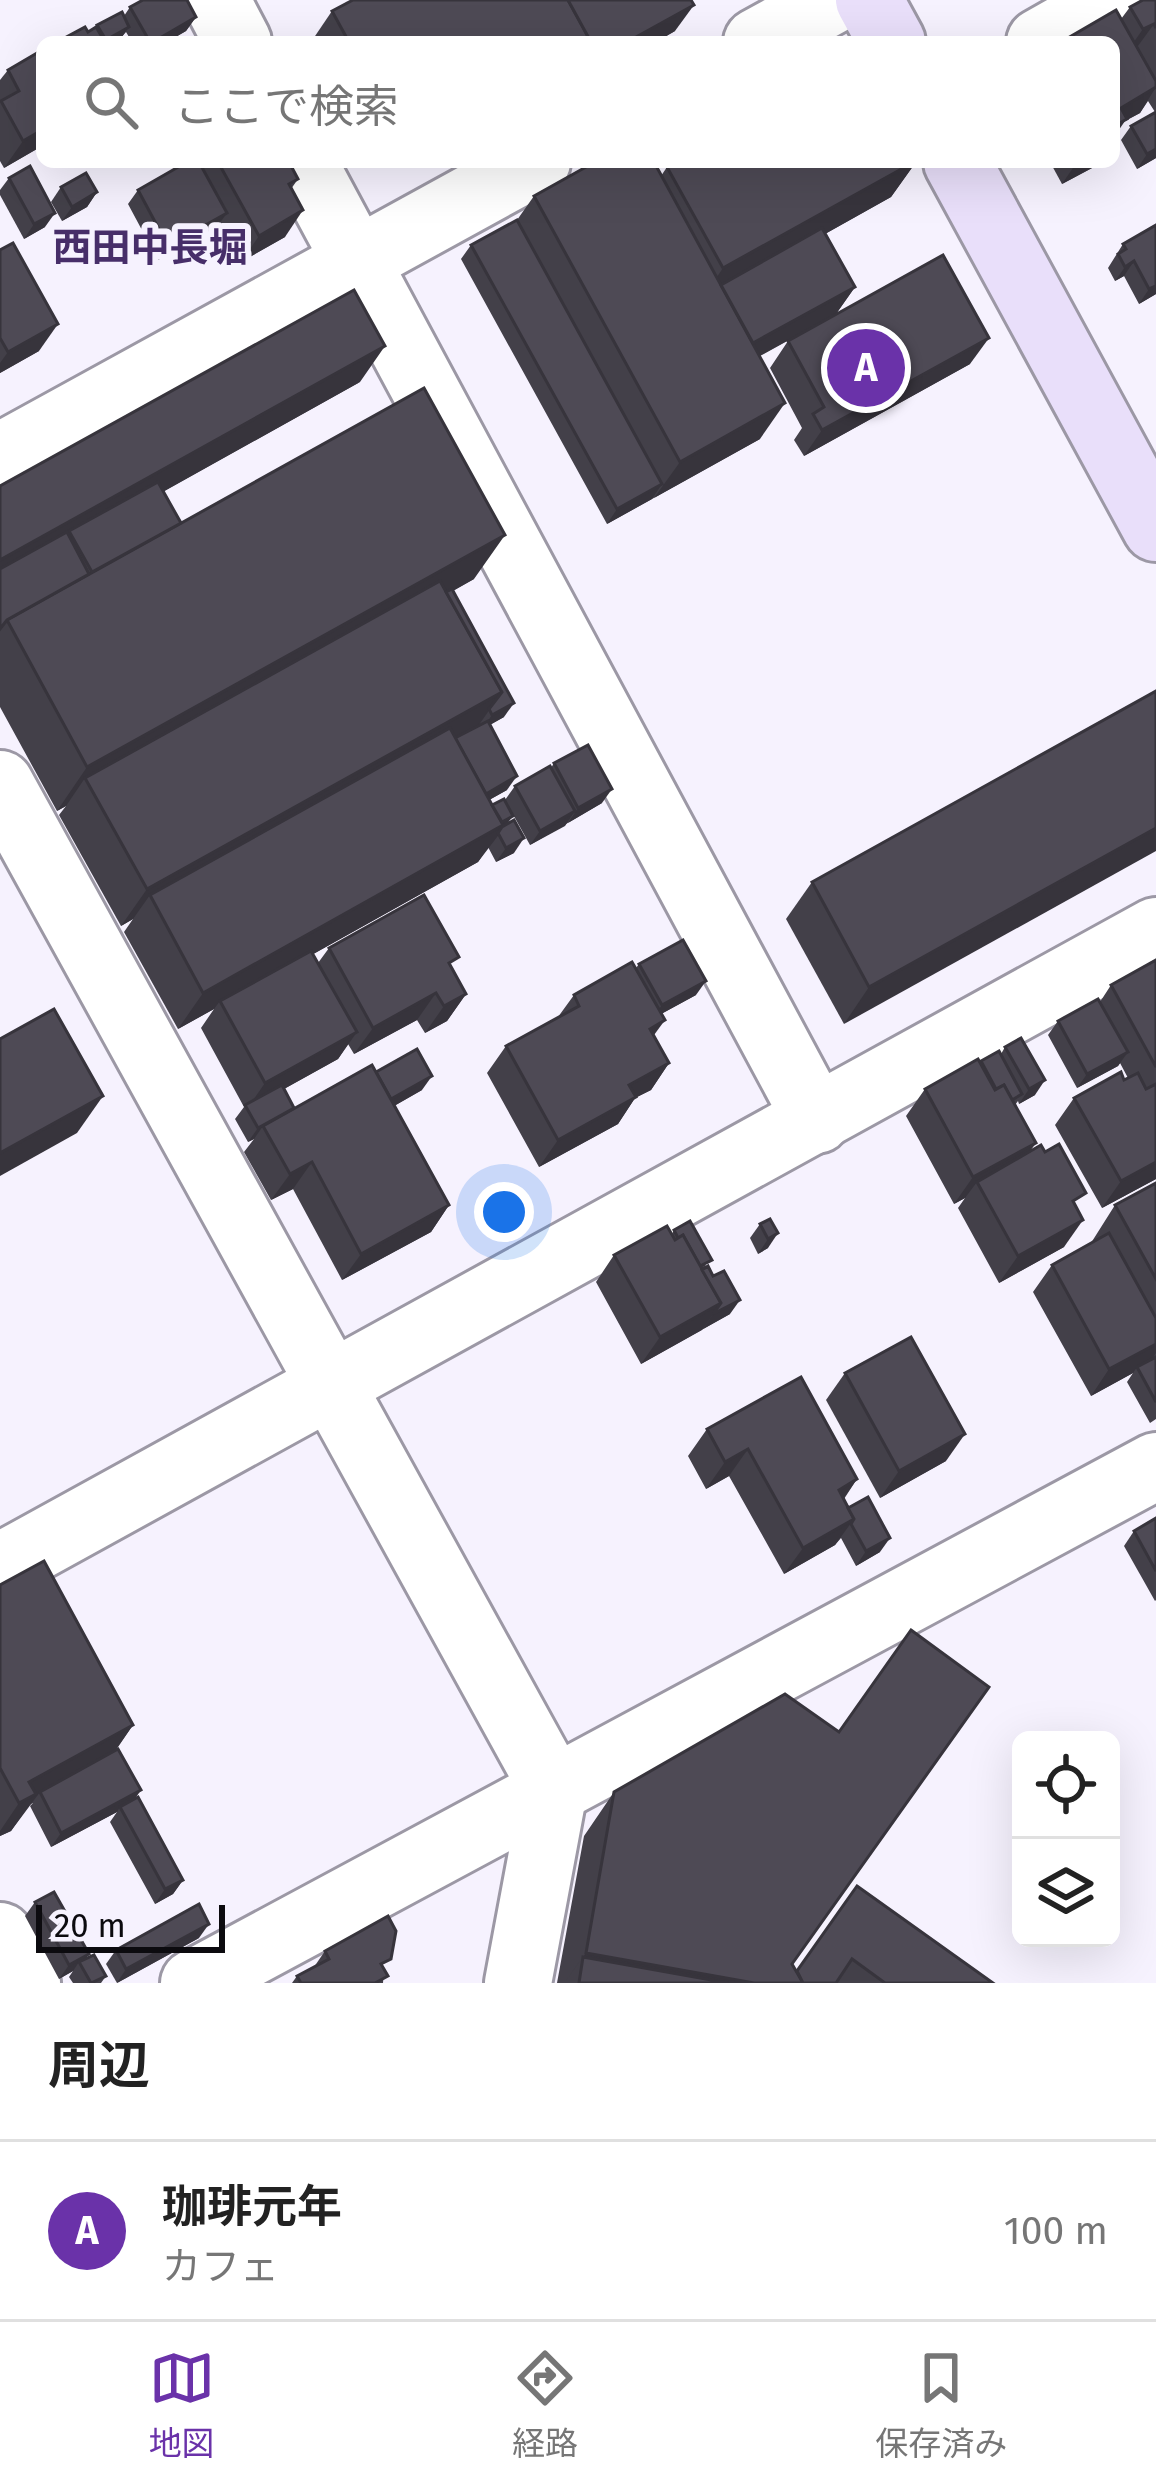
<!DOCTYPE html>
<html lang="ja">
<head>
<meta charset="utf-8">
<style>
  body { margin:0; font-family:"Fira Sans","Noto Sans JP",sans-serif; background:#f2f2f2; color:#222 }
  .controls { position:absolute; right:36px; bottom:36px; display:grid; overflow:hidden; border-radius:18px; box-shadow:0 12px 48px #0002 }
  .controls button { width:108px; height:108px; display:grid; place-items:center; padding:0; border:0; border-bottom:3px solid #e0e0e0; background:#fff; color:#222; font:60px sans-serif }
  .scale { position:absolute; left:36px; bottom:30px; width:189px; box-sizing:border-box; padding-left:12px; border:6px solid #0c0b0f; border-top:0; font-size:33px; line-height:42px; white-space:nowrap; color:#0c0b0f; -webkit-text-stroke:9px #f6f2fe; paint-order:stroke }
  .you { position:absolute; left:504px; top:1212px; width:42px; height:42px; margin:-30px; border:9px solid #fff; border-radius:50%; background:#1a73e8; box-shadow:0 0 0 18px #1a73e833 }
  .badge { display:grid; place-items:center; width:78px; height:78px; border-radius:50%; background:#6a32a9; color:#fff; font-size:39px; font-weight:700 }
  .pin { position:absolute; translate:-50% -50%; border:6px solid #fff; box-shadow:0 3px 12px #0006 }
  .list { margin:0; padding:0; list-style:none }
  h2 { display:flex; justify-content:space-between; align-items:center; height:156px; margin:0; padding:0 48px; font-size:51px }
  h2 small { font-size:39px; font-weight:400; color:#767676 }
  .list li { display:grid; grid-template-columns:78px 1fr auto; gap:36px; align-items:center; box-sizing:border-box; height:180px; padding:0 48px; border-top:3px solid #e0e0e0 }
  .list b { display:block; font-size:45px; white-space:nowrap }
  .list p { margin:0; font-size:39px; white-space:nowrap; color:#767676 }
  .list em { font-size:39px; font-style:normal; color:#767676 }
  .icon { flex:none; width:66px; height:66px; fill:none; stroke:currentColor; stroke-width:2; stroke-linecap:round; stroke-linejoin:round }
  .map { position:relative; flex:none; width:1156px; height:1983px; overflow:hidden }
  .search { position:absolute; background:#fff; box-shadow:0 12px 48px #0002; left:36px; right:36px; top:36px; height:132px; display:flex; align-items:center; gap:30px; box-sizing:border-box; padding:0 42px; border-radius:18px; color:#767676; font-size:45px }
  .sheet { height:336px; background:#fff }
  nav { display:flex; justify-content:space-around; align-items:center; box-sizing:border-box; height:168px; border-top:3px solid #e0e0e0; background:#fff; font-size:33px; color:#767676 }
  nav a { display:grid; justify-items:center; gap:6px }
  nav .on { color:#6a32a9 }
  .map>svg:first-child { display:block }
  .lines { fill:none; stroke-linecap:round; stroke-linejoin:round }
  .street-casing { stroke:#9c98a5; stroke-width:72 }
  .secondary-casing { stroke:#9c98a5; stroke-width:72 }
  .street { stroke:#fff; stroke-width:66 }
  .secondary { stroke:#e9dffa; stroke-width:66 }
  .wall { fill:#434049 }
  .shaded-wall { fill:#37343c }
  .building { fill:#4e4a55; stroke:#37343c; stroke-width:3 }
  .labels { text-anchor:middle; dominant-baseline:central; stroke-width:12; stroke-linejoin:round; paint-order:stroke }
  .quarter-label { font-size:39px; font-weight:bold; fill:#472e69; stroke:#f6f2fe }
</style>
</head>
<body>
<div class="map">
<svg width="1156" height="1983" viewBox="0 0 1156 1983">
  <rect width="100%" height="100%" fill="#f6f2fe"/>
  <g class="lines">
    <defs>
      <g id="street">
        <path d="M 216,0 L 238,42"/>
        <path d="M 757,42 L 833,0"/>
        <path d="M 1040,42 L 1114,0"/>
        <path d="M 303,162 L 817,1120"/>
        <path d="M 0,457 L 537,162"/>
        <path d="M 0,784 L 554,1790 L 518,1983"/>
        <path d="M 0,1567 L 1156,931"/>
        <path d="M 0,1936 L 27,1983"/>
        <path d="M 194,1983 L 1156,1466"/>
      </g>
      <g id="secondary">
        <path d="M 869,0 L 892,42"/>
        <path d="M 957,162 L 1156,528"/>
      </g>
    </defs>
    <use href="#street" class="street-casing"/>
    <use href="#secondary" class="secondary-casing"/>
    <use href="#street" class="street"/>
    <use href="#secondary" class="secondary"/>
  </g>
  <g class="wall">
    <path d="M 1156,0 L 1156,158 L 1137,169 L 1121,140 L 1131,126 L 1155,112 L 1148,101 L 1140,113 L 1125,121 L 1121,19 L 1130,7 Z"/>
    <path d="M 130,7 L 196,17 L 186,31 L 167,42 L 132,42 L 126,32 L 117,42 L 57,42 L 88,32 L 97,25 L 124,16 Z"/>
    <path d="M 332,11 L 675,31 L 656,42 L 311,42 Z"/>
    <path d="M 42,50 L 42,146 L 4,168 L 0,161 L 0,80 L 8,70 Z"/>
    <path d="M 187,162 L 289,162 L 298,179 L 291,189 L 285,237 L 241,262 L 219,224 L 217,227 L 158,260 L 128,204 L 138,190 Z"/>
    <path d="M 916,162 L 891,197 L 825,234 L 855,287 L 836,314 L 760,356 L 760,439 L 607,524 L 461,259 L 471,245 L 517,220 L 534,196 L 661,176 L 667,167 Z"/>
    <path d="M 1050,162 L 1096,162 L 1092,168 L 1062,184 Z"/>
    <path d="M 9,178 L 45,227 L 24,239 L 0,195 L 0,190 Z"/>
    <path d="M 61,187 L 97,192 L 87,207 L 62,221 L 51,202 Z"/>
    <path d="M 1123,244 L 1156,294 L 1139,304 L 1124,276 L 1115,281 L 1108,268 Z"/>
    <path d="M 0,250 L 39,351 L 0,373 Z"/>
    <path d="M 788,341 L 970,364 L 804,456 L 794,440 L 802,428 L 770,368 Z"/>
    <path d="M 360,382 L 164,491 L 181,523 L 474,579 L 453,591 L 504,717 L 490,725 L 507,790 L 489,800 L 507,824 L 514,853 L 496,862 L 488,847 L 478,862 L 313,954 L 318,963 L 329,948 L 451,968 L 466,994 L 447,1021 L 425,1033 L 417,1020 L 354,1054 L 348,1044 L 338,1059 L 284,1089 L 294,1108 L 376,1072 L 422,1090 L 394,1106 L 449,1205 L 431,1232 L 342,1280 L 293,1189 L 271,1200 L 244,1152 L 254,1139 L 248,1142 L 235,1119 L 244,1107 L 201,1028 L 214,1009 L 178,1029 L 124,932 L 133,919 L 121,926 L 59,815 L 66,806 L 57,811 L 0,707 L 0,486 Z"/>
    <path d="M 1156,691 L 844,1024 L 786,919 L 812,882 Z"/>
    <path d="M 554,763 L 602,803 L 530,845 L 505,800 L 515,786 L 551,768 Z"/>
    <path d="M 1156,960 L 1156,1179 L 1102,1208 L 1055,1125 L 1074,1098 L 1128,1078 L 1120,1063 L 1118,1066 L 1077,1088 L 1048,1035 L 1058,1021 L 1100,1002 L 1111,985 Z"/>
    <path d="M 639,964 L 696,995 L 661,1014 L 653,1035 L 669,1063 L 651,1090 L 635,1098 L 618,1124 L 539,1167 L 487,1073 L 506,1046 L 558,1017 L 574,995 L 636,968 Z"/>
    <path d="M 1005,1047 L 1035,1095 L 1019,1104 L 1018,1101 L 1015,1105 L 1029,1152 L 1076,1208 L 1064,1247 L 999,1283 L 958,1208 L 965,1198 L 954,1204 L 906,1116 L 925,1089 L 1001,1054 Z"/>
    <path d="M 1156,1183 L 1156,1419 L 1150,1423 L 1127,1382 L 1133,1373 L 1091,1396 L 1033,1292 L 1052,1265 L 1091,1243 L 1115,1205 Z"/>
    <path d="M 770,1219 L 768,1248 L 758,1254 L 750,1238 L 760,1224 Z"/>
    <path d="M 674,1230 L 707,1267 L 730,1314 L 641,1364 L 596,1282 L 614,1255 L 672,1234 Z"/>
    <path d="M 845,1373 L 946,1461 L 880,1498 L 826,1400 Z"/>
    <path d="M 707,1429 L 857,1479 L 844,1499 L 880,1552 L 856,1566 L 841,1538 L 835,1545 L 784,1574 L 729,1476 L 706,1489 L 688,1456 Z"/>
    <path d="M 1156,1518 L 1156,1600 L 1155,1601 L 1124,1546 L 1134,1531 Z"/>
    <path d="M 0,1585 L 133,1725 L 116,1750 L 141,1790 L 134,1799 L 183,1880 L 173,1894 L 155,1904 L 110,1822 L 117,1812 L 51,1847 L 30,1806 L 33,1803 L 29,1805 L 11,1831 L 0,1836 Z"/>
    <path d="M 614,1792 L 793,1964 L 797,1972 L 857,1886 L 993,1983 L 557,1983 L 584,1836 Z"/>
    <path d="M 35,1902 L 84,1960 L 106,1976 L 101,1983 L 73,1983 L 69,1977 L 73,1971 L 59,1979 L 25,1916 Z"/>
    <path d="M 199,1938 L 117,1983 L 106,1964 L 116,1950 Z"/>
    <path d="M 325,1951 L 384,1968 L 383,1983 L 292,1983 L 297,1976 L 314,1967 Z"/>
  </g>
  <g class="shaded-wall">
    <path d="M 694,5 L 675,31 L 656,42 L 627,42 Z"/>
    <path d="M 196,17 L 186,31 L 167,42 L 153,42 Z"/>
    <path d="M 1154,24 L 1135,50 L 1124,56 L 1143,29 Z"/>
    <path d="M 129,27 L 119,41 L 105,42 L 106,40 Z"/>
    <path d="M 1156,87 L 1140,113 L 1125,121 L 1114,137 L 1114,117 L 1121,108 Z"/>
    <path d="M 42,130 L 42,146 L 4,168 L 23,141 Z"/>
    <path d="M 1156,149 L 1156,158 L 1137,169 L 1147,154 Z"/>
    <path d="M 916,162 L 891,197 L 698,305 L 723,268 Z"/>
    <path d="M 1077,162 L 1096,162 L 1092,168 L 1062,184 Z"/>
    <path d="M 97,192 L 87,207 L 62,221 L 72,207 Z"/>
    <path d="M 303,210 L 285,237 L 241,262 L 259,236 Z"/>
    <path d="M 55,213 L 45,227 L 24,239 L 34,224 Z"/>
    <path d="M 227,213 L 217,227 L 158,260 L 168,246 Z"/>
    <path d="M 1134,261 L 1124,276 L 1115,281 L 1125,267 Z"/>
    <path d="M 1156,286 L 1156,294 L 1139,304 L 1149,289 Z"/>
    <path d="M 855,287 L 836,314 L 732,371 L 751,345 Z"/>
    <path d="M 58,324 L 39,351 L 0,373 L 0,363 L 8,352 Z"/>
    <path d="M 989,338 L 970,364 L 804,456 L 822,430 Z"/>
    <path d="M 385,346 L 360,382 L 75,541 L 69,531 L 54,552 L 0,582 L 0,560 Z"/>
    <path d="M 785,403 L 760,439 L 654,498 L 680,462 Z"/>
    <path d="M 662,484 L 652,499 L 607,524 L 617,509 Z"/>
    <path d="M 505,535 L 474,579 L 92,791 L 85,778 L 66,806 L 57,811 L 87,767 Z"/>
    <path d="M 502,692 L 476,729 L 150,895 L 133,919 L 121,926 L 147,889 Z"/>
    <path d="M 514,703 L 504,717 L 482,729 L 492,715 Z"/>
    <path d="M 517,776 L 507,790 L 457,818 L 467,804 Z"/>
    <path d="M 612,789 L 602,803 L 568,823 L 578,808 Z"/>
    <path d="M 575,811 L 565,826 L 530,845 L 540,831 Z"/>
    <path d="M 513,816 L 478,862 L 222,1005 L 220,1001 L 214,1009 L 178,1029 L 203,993 Z"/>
    <path d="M 1156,828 L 1156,851 L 844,1024 L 869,987 Z"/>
    <path d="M 524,838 L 514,853 L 496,862 L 506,848 Z"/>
    <path d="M 706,981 L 696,995 L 652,1019 L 662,1005 Z"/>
    <path d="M 436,993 L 417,1020 L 354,1054 L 373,1028 Z"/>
    <path d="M 466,994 L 447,1021 L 425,1033 L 444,1006 Z"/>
    <path d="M 665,1020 L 646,1046 L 650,1029 Z"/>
    <path d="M 357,1032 L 338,1059 L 246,1110 L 265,1083 Z"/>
    <path d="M 1128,1052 L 1118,1066 L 1077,1088 L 1087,1074 Z"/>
    <path d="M 669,1063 L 651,1090 L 635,1098 L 618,1124 L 539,1167 L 558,1140 L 629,1085 Z"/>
    <path d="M 432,1076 L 422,1090 L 373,1118 L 383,1103 Z"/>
    <path d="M 1045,1080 L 1035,1095 L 1019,1104 L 1029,1089 Z"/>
    <path d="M 103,1096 L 77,1133 L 0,1176 L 0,1153 Z"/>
    <path d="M 263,1126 L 254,1139 L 248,1142 L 258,1128 Z"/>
    <path d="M 1036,1143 L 1017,1169 L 977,1182 L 965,1198 L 954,1204 L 973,1177 Z"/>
    <path d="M 312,1162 L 293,1189 L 271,1200 L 290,1174 Z"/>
    <path d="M 1156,1162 L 1156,1179 L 1102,1208 L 1121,1181 Z"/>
    <path d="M 449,1205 L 431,1232 L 342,1280 L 361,1254 Z"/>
    <path d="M 1083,1220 L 1064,1247 L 999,1283 L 1018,1256 Z"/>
    <path d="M 778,1233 L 768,1248 L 758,1254 L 768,1239 Z"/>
    <path d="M 740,1300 L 730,1314 L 703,1329 L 713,1314 Z"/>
    <path d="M 721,1303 L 702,1330 L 641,1364 L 660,1337 Z"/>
    <path d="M 1156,1344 L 1156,1353 L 1148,1365 L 1137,1367 L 1133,1373 L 1091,1396 L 1109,1369 Z"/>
    <path d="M 965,1434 L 946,1461 L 880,1498 L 899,1471 Z"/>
    <path d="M 748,1449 L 729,1476 L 706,1489 L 725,1462 Z"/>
    <path d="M 857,1479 L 838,1506 L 839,1490 Z"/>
    <path d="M 854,1519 L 835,1545 L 784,1574 L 803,1548 Z"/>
    <path d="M 890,1538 L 880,1552 L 856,1566 L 866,1551 Z"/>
    <path d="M 133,1725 L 107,1762 L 40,1792 L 11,1831 L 0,1836 L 0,1831 L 19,1803 L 29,1782 Z"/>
    <path d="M 141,1790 L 131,1804 L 120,1807 L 117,1812 L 51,1847 L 61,1833 Z"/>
    <path d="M 183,1880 L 173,1894 L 155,1904 L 165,1889 Z"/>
    <path d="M 209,1924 L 199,1938 L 117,1983 L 126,1969 Z"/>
    <path d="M 586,1953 L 754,1983 L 579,1983 L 583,1957 L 564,1983 Z"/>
    <path d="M 89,1954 L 81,1965 L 79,1962 L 73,1971 L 59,1979 L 69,1965 Z"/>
  </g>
  <g class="building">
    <path d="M 143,0 L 187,0 L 196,17 L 153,42 L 150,42 L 130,7 Z"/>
    <path d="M 353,0 L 568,0 L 591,42 L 349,42 L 332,11 Z"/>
    <path d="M 568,0 L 691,0 L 694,5 L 627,42 L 591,42 Z"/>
    <path d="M 1143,0 L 1156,0 L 1156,28 L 1154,24 L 1143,29 L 1130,7 Z"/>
    <path d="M 1116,10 L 1156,81 L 1156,87 L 1121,108 L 1127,119 L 1114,126 L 1114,42 L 1061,42 Z"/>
    <path d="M 122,12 L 129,27 L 106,40 L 97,25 Z"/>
    <path d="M 85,27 L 88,32 L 96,27 L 105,42 L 57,42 Z"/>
    <path d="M 42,50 L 42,130 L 23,141 L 1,101 L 19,91 L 8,70 Z"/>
    <path d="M 1156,112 L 1156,149 L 1147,154 L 1131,126 Z"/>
    <path d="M 187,162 L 199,162 L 227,213 L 168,246 L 138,190 Z"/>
    <path d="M 218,162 L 289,162 L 298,179 L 289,184 L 303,210 L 259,236 Z"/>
    <path d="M 595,162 L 654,162 L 785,403 L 680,462 L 534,196 Z"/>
    <path d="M 676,162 L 914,162 L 723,268 L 667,167 Z"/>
    <path d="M 30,166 L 55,213 L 34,224 L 9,178 Z"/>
    <path d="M 86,173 L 97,192 L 72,207 L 61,187 Z"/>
    <path d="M 517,220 L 662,484 L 617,509 L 471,245 Z"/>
    <path d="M 1156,225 L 1156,286 L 1149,289 L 1134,261 L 1125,267 L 1118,254 L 1126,249 L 1123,244 Z"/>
    <path d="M 822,228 L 855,287 L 753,343 L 721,285 Z"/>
    <path d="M 13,243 L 58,324 L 8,352 L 0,338 L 0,250 Z"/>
    <path d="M 943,255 L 989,338 L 822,430 L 813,414 L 824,407 L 788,341 Z"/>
    <path d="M 354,290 L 385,346 L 0,560 L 0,486 Z"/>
    <path d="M 424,388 L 505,535 L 87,767 L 7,620 Z"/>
    <path d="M 158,482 L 181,523 L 92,572 L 69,531 Z"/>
    <path d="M 67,532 L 89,574 L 7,620 L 0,629 L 0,569 Z"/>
    <path d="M 440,581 L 502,692 L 147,889 L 85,778 Z"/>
    <path d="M 452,589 L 514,703 L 492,715 L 489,709 L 502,692 L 446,592 Z"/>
    <path d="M 1156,691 L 1156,828 L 869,987 L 812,882 Z"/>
    <path d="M 488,721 L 517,776 L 486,794 L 455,738 Z"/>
    <path d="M 450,728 L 503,825 L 203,993 L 150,895 Z"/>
    <path d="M 588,745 L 612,789 L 578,808 L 554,763 Z"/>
    <path d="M 550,766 L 575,811 L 540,831 L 515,786 Z"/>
    <path d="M 504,799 L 513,816 L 502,822 L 492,805 Z"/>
    <path d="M 514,820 L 524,838 L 506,848 L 498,833 L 502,827 Z"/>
    <path d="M 424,895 L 459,957 L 449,963 L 466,994 L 444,1006 L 436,993 L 373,1028 L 329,948 Z"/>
    <path d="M 683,940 L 706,981 L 662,1005 L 639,964 Z"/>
    <path d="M 311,951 L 357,1032 L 265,1083 L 220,1001 Z"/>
    <path d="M 1156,960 L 1156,1067 L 1111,985 Z"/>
    <path d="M 632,962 L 665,1020 L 650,1029 L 669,1063 L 629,1085 L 636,1097 L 558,1140 L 506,1046 L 579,1006 L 574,995 Z"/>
    <path d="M 1098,999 L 1128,1052 L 1087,1074 L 1058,1021 Z"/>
    <path d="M 54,1009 L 103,1096 L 0,1153 L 0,1039 Z"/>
    <path d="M 1021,1038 L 1045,1080 L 1029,1089 L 1005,1047 Z"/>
    <path d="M 417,1049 L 432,1076 L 391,1099 L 376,1072 Z"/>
    <path d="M 999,1051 L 1022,1094 L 1012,1100 L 1004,1085 L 996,1089 L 981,1061 Z"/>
    <path d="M 978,1059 L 995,1090 L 1004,1085 L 1036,1143 L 973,1177 L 925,1089 Z"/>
    <path d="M 372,1065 L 449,1205 L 361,1254 L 312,1162 L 290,1174 L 263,1126 Z"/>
    <path d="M 1121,1072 L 1124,1080 L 1138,1073 L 1146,1089 L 1156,1084 L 1156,1162 L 1121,1181 L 1074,1098 Z"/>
    <path d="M 282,1085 L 294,1108 L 258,1128 L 245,1105 Z"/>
    <path d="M 1059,1144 L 1086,1193 L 1073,1201 L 1083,1220 L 1018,1256 L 977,1182 L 1041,1145 L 1045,1152 Z"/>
    <path d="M 1156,1183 L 1156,1279 L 1115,1205 Z"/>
    <path d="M 770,1219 L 778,1233 L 768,1239 L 760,1224 Z"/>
    <path d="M 690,1221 L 712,1260 L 700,1266 L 683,1235 L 678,1238 L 674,1230 Z"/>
    <path d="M 667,1226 L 675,1240 L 683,1235 L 721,1303 L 660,1337 L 614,1255 Z"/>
    <path d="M 1109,1233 L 1156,1318 L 1156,1344 L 1109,1369 L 1052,1265 Z"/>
    <path d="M 708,1266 L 713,1276 L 724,1271 L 740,1300 L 713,1314 L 721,1303 L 702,1270 Z"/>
    <path d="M 911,1337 L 965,1434 L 899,1471 L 845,1373 Z"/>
    <path d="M 1156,1357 L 1156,1402 L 1137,1367 Z"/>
    <path d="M 801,1377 L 857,1479 L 839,1490 L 854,1519 L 803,1548 L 748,1449 L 725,1462 L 707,1429 Z"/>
    <path d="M 868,1497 L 890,1538 L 866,1551 L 851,1524 L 854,1519 L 848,1508 Z"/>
    <path d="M 1156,1518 L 1156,1571 L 1134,1531 Z"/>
    <path d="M 44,1561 L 133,1725 L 29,1782 L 36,1794 L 19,1803 L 0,1768 L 0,1585 Z"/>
    <path d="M 911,1630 L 989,1687 L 792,1964 L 803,1983 L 754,1983 L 586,1953 L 614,1792 L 785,1694 L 839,1732 Z"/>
    <path d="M 118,1749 L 141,1790 L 61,1833 L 40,1792 Z"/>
    <path d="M 138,1797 L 183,1880 L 165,1889 L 120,1807 Z"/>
    <path d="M 857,1886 L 993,1983 L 885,1983 L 852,1959 L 836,1983 L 803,1983 L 797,1971 Z"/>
    <path d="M 54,1892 L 89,1954 L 69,1965 L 35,1902 Z"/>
    <path d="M 199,1904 L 209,1924 L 126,1969 L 116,1950 Z"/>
    <path d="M 388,1916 L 396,1931 L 391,1959 L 381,1964 L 388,1976 L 375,1983 L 301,1983 L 297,1976 L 329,1959 L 325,1951 Z"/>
    <path d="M 94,1955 L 106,1976 L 91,1983 L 79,1962 Z"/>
    <path d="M 583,1957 L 728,1983 L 579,1983 Z"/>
  </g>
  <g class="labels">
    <g class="quarter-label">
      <text x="150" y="248">西田中長堀</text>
    </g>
  </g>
</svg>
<div class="controls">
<button><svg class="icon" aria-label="locate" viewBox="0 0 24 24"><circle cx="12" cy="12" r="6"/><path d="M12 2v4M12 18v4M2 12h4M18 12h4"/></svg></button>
<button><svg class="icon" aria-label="layers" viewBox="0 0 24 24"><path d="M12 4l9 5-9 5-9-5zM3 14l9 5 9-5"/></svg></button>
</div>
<div class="scale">20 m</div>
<div class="you"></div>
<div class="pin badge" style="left:866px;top:368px">A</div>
<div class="search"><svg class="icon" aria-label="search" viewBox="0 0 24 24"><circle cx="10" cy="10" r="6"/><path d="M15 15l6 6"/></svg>ここで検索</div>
</div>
<section class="sheet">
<h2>周辺<small></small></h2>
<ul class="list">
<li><span class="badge">A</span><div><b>珈琲元年</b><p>カフェ</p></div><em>100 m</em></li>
</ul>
</section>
<nav>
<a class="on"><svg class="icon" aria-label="map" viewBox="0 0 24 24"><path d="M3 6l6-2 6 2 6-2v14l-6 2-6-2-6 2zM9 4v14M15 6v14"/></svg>地図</a>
<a><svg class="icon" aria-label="directions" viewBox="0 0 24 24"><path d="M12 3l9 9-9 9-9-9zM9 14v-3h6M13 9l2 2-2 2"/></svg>経路</a>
<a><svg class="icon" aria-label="saved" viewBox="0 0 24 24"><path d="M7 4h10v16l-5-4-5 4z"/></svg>保存済み</a>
</nav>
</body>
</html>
